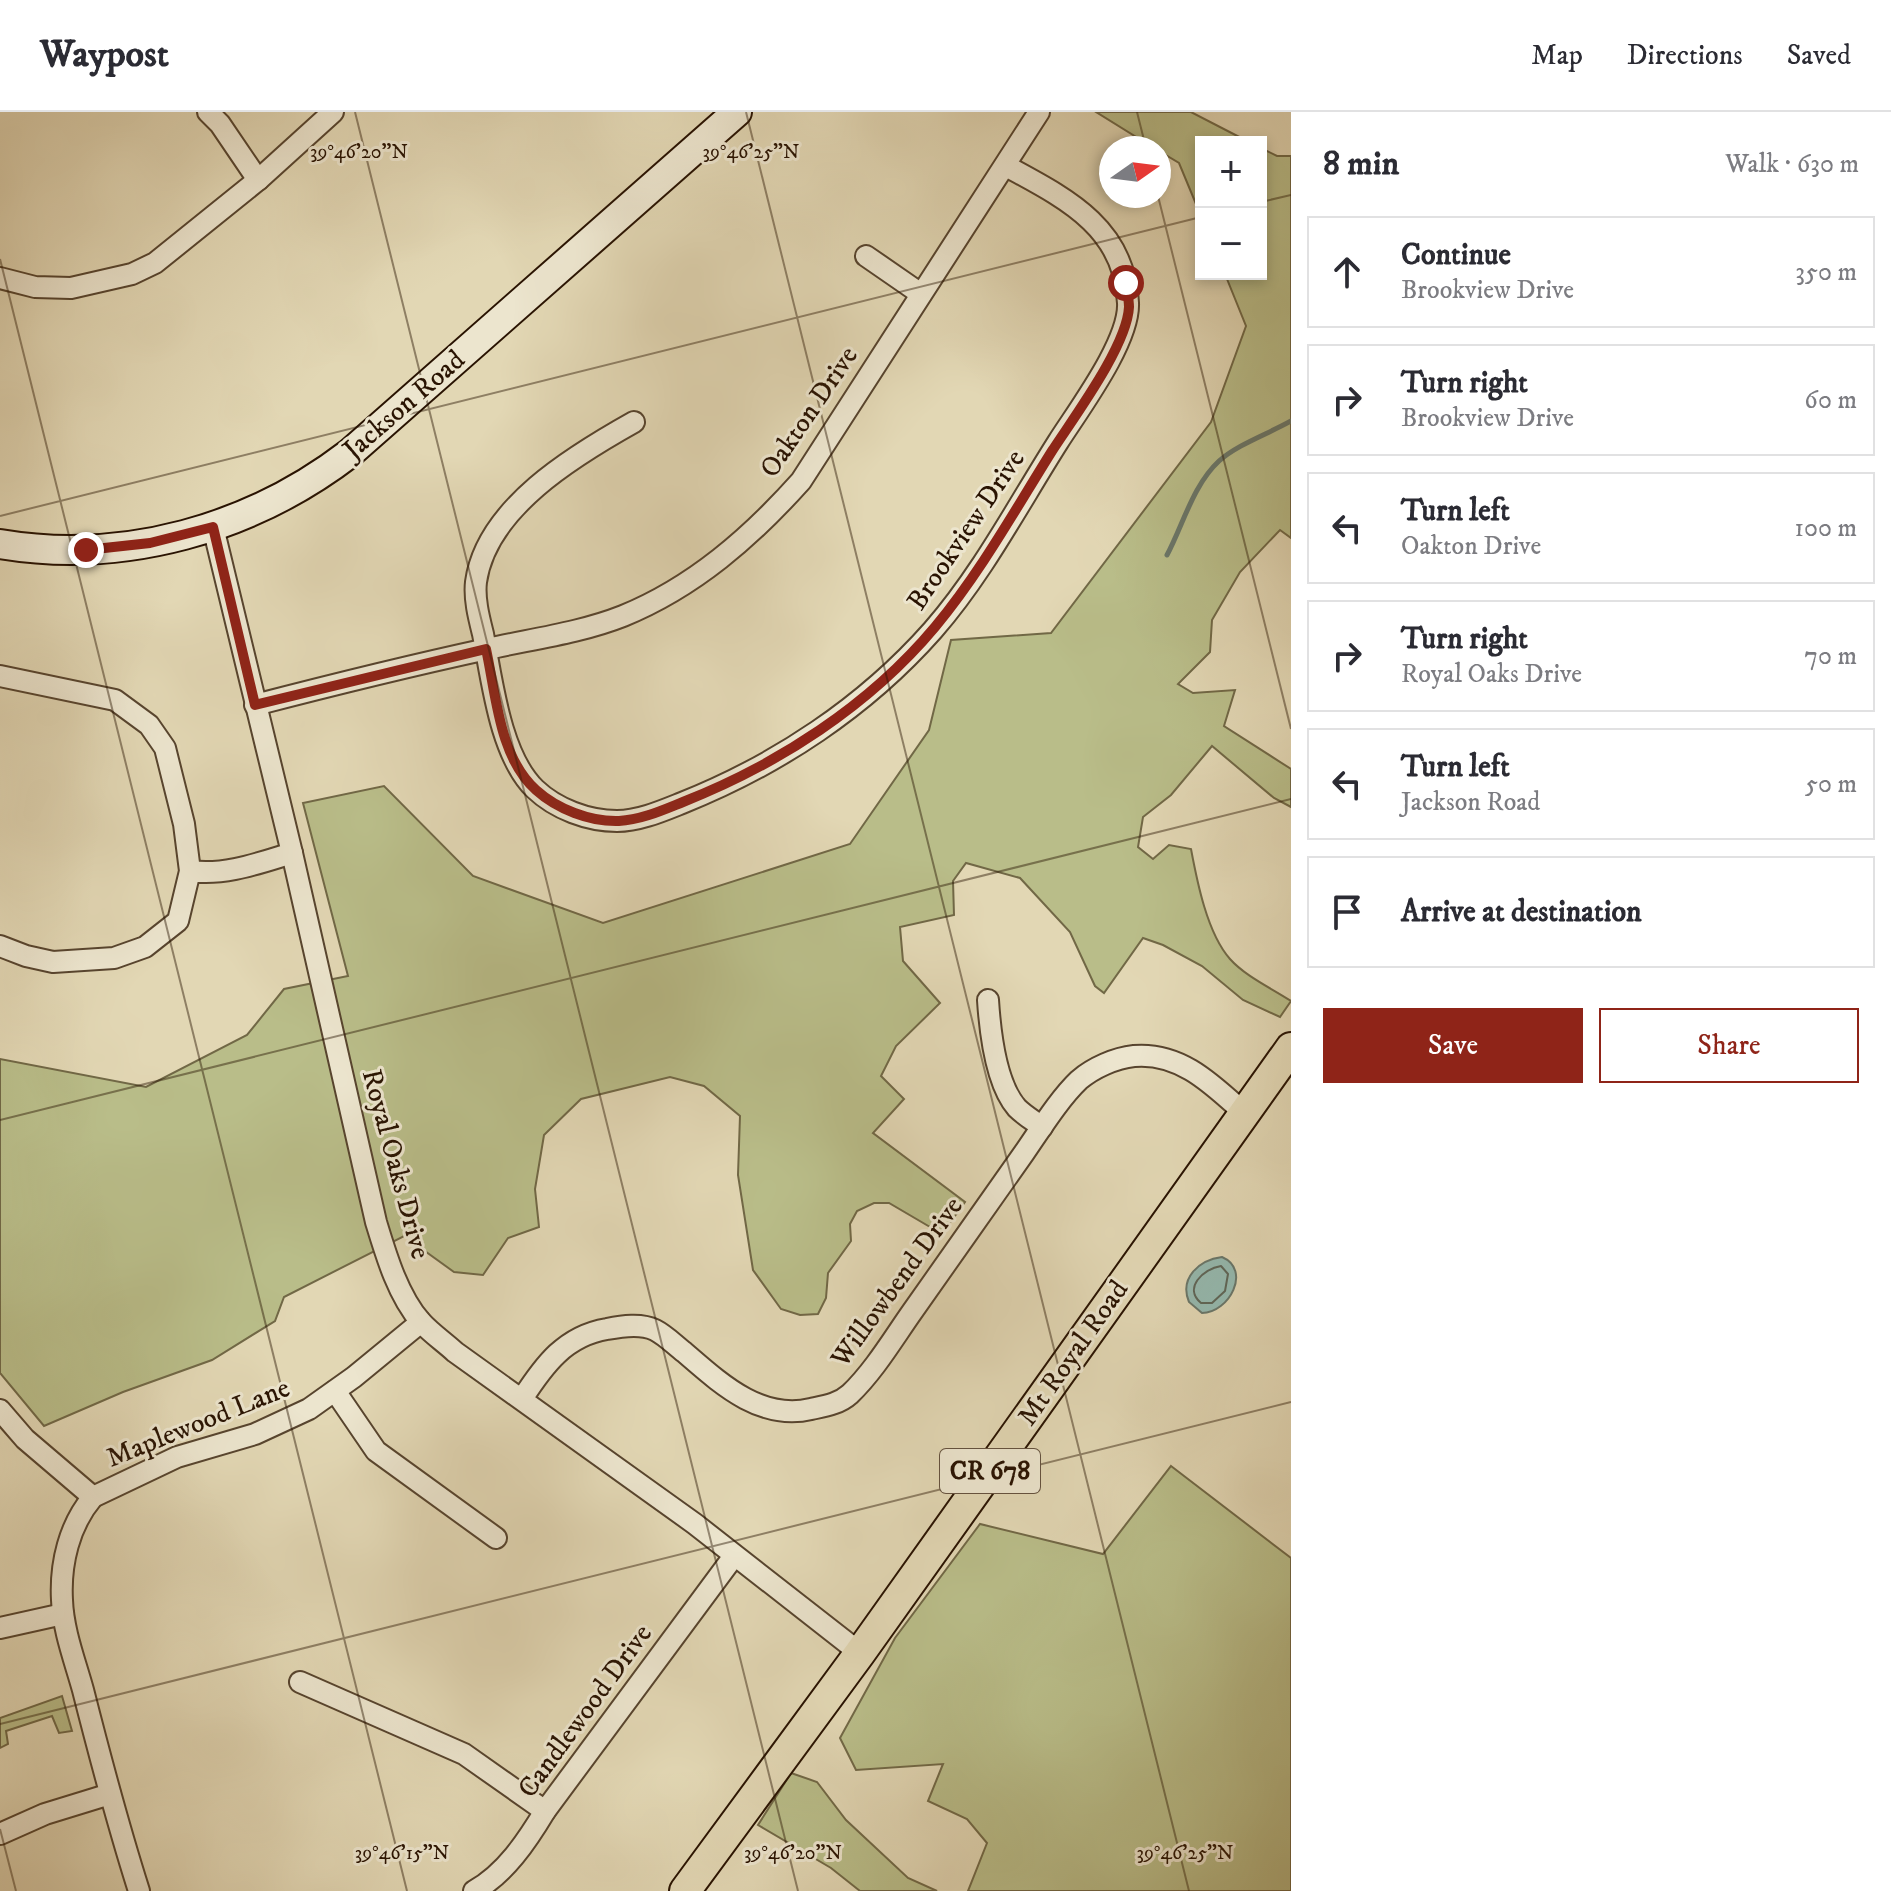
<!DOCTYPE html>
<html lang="en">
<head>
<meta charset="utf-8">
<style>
  body { margin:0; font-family:"IM FELL DW Pica",serif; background:#f7f7f7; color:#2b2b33 }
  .controls { position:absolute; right:24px; top:24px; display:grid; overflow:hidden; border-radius:0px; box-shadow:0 4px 12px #0003 }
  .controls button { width:72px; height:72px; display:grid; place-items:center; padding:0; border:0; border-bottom:2px solid #e1e1e2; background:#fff; color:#2b2b33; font:40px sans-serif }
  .compass { position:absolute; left:1099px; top:24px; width:72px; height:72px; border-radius:50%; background:#fff; box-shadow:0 4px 12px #0003; rotate:76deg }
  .stop { position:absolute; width:24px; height:24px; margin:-18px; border:6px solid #8f2418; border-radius:50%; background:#fff }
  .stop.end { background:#8f2418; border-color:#fff; box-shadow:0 2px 8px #0008 }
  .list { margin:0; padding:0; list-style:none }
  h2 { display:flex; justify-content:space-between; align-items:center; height:104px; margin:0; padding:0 32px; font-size:34px }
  h2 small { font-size:26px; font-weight:400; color:#7c7c81 }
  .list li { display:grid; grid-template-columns:52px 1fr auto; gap:24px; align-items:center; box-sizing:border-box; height:112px; margin:0 16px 16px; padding:0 16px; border:2px solid #e1e1e2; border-radius:0px }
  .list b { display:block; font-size:30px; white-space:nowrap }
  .list p { margin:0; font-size:26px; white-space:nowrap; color:#7c7c81 }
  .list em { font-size:26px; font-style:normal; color:#7c7c81 }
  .actions { display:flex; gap:16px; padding:24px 32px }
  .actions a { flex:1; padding:18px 0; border:2px solid #8f2418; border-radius:0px; text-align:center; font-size:28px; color:#8f2418 }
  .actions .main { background:#8f2418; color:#fff }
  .icon { flex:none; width:44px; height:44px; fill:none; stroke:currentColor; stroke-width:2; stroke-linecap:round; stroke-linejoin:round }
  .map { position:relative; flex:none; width:1291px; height:1779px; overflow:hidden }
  header { display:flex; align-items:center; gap:48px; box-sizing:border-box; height:112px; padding:0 40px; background:#fff; border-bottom:2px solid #e1e1e2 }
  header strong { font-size:38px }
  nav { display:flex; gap:44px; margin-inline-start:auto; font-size:28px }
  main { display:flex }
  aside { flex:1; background:#fff }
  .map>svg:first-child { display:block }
  .green { fill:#b9bd89; stroke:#716846; stroke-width:2 }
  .water { fill:#95b9af; stroke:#6a776a; stroke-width:2 }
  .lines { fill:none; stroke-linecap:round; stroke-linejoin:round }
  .shore { stroke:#5f6658; stroke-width:2 }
  .stream { stroke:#6a776a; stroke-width:5 }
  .street-casing { stroke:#57442e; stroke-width:24 }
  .secondary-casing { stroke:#291302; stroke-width:32 }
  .primary-casing { stroke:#291302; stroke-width:34 }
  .street { stroke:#ece5ce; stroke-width:20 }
  .secondary { stroke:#ece5ce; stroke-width:28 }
  .primary { stroke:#e2d7b4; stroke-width:30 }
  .route { stroke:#8f2418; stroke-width:10 }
  .ticks { fill:none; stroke:#291302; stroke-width:2; stroke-opacity:0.45 }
  .labels { text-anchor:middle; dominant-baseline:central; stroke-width:6; stroke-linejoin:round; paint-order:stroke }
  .shield { fill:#ece5ce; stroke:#64523f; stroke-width:2 }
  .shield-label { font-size:26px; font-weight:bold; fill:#291302 }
  .street-label { font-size:28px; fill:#291302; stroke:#ece5ce }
  .ticks-label { font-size:20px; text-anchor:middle; fill:#291302; stroke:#ece5ce; stroke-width:6; stroke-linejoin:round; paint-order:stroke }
</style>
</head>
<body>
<header>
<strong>Waypost</strong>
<nav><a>Map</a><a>Directions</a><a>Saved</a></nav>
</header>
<main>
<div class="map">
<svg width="1291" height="1779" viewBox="0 0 1291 1779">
  <rect width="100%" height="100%" fill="#e2d7b4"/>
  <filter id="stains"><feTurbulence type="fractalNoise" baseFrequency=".0025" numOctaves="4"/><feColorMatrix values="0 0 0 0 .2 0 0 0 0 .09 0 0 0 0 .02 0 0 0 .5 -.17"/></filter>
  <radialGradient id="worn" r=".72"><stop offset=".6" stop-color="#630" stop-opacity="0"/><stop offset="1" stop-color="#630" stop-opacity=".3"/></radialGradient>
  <g class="green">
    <path d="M 1096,0 L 1191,0 L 1249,30 L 1201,30 L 1201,104 L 1179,51 L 1159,39 L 1159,36 L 1154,36 Z"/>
    <path d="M 1261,36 L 1277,44 L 1291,44 L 1291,426 L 1280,418 L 1240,460 L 1212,508 L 1210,540 L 1178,572 L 1193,581 L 1235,578 L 1224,614 L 1291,657 L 1291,695 L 1274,686 L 1212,634 L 1171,683 L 1143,705 L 1138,735 L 1153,747 L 1169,733 L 1191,737 C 1197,769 1207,821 1230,847 C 1245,864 1271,876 1291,889 L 1280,905 L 1243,888 L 1202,854 L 1163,833 L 1143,826 L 1104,881 L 1095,874 L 1070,820 L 1020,766 L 966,751 L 953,769 L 954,803 L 900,815 L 903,849 L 940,891 L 896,934 L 881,964 L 904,987 L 873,1021 L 965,1090 L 942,1122 L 889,1091 L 874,1091 L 857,1099 L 850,1112 L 851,1129 L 828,1161 L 826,1186 L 818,1202 L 800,1203 L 781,1197 L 753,1158 L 738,1063 L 740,1004 L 704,974 L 670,965 L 581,987 L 544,1023 L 535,1077 L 539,1115 L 508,1126 L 483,1163 L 454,1160 L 418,1134 L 410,1121 L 284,1185 L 275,1209 L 212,1248 L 123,1280 L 44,1314 L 0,1261 L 0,947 L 146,975 L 247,923 L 284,877 L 348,864 L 303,691 L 384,674 L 473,764 L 603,811 L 850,732 L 929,618 L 951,528 L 1051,521 L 1211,310 L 1246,214 L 1225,162 L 1261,162 Z"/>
    <path d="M 1171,1354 L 1291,1446 L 1291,1779 L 968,1779 L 987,1731 L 967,1707 L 928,1689 L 943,1652 L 856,1658 L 840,1626 L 895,1526 L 980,1412 L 1103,1442 Z"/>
    <path d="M 62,1584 L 72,1619 L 59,1621 L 52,1604 L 6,1619 L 8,1632 L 0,1636 L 0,1606 Z"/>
    <path d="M 791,1661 L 817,1670 L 846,1708 L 908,1766 L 937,1779 L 860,1779 L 831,1756 L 758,1713 Z"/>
  </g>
  <path class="water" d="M 1222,1145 C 1252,1158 1229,1201 1202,1201 L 1189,1190 C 1179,1166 1199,1148 1222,1145 Z"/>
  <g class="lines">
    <path class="shore" d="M 1221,1154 L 1228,1162 L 1225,1179 L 1212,1191 L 1201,1191 C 1183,1176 1203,1157 1221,1154 Z"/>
    <path class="stream" d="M 1167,443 C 1183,413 1193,373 1219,349 C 1238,332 1268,322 1291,309"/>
    <defs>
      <g id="street">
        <path d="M 208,0 L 220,12 L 258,68"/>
        <path d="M 866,144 L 921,182"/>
        <path d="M 0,166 L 35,175 L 71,176 L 132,162 L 155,151 L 258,68 L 333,0"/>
        <path d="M 634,310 C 575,343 486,396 476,470 C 474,487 479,506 483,522 C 492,568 500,643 535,677 C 556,697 588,709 617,709 C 639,709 662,699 682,691 C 777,653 865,595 933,518 C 982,462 1018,393 1058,330 C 1079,297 1130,229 1128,191 C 1125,115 1065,86 1006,54"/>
        <path d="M 213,415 L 292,741 L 376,1110 C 386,1143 398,1184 421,1210 C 431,1221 444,1230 455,1240 L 695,1412 L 860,1541"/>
        <path d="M 0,564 L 115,588 L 149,613 L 165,636 L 184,712 L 190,759 L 178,809 L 145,835 L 114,846 L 53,850 L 26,844 L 0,834"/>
        <path d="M 255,593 C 332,573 409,554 487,537 C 532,527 580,521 623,504 C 694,475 751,425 801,369 L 1039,0"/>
        <path d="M 190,759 C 225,764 259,751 292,741"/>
        <path d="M 988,888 C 990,919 996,972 1017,996 C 1024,1003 1034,1009 1042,1015"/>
        <path d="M 335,1279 L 376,1339 L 496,1426"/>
        <path d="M 522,1287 C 544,1253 565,1224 607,1217 C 622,1214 641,1211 655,1218 C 665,1223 675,1233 684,1240 C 720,1271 760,1309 811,1297 C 825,1294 839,1292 850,1282 C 874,1259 893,1227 912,1200 C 949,1147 987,1094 1024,1041 C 1040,1018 1059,987 1079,968 C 1093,956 1115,946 1134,944 C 1180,940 1212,972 1243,1000"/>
        <path d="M 0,1298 L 25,1327 L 93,1385"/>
        <path d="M 0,1516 L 63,1502"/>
        <path d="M 300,1570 L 464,1642 L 545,1699"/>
        <path d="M 0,1722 L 45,1702 L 110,1682"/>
        <path d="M 139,1779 C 118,1713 100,1645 83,1578 C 75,1549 63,1518 62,1488 C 60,1452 69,1413 93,1385 L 177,1345 L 255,1322 L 309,1297 L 354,1265 L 421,1210"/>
        <path d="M 474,1779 C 505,1762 527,1729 545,1699 L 734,1444"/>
      </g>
      <path id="secondary" d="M 0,432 C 124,453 251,417 350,341 L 737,0"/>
      <path id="primary" d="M 685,1779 L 860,1541 L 1291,936"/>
    </defs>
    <use href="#street" class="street-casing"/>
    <use href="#secondary" class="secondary-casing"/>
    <use href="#primary" class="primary-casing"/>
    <use href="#street" class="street"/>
    <use href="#secondary" class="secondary"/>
    <use href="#primary" class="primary"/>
  </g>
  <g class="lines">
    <path class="route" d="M 86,438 L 150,431 L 213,415 L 255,593 L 486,537 C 496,582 499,645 536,678 C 557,697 590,710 619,709 C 641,708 663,698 683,690 C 777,653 869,594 935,515 C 980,461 1015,398 1052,339 C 1074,305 1127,234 1129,195 C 1129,188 1127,179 1126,171"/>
  </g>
  <path class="ticks" d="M 355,0 L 798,1779M 746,0 L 1189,1779M 1137,0 L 1146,36M 1158,84 L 1291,617M 1261,90 L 1291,83M 0,147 L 407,1779M 0,404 L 1201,105M 0,1008 L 1291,687M 0,1612 L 1291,1290M 0,1717 L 16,1779"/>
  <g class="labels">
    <rect class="shield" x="940" y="1337" width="100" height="44" rx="6"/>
    <g class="shield-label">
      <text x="990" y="1359">CR 678</text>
    </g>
    <g class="street-label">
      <text transform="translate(404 293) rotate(-41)">Jackson Road</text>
      <text transform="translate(809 300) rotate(-56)">Oakton Drive</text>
      <text transform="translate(966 418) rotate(-56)">Brookview Drive</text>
      <text transform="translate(396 1052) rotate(75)">Royal Oaks Drive</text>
      <text transform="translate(897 1170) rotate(-54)">Willowbend Drive</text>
      <text transform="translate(1073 1241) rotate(-55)">Mt Royal Road</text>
      <text transform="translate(198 1311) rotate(-22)">Maplewood Lane</text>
      <text transform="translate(585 1599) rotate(-54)">Candlewood Drive</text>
    </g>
  </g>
  <g class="ticks-label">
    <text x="359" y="46">39°46'20"N</text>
    <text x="751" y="46">39°46'25"N</text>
    <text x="402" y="1747">39°46'15"N</text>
    <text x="793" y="1747">39°46'20"N</text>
    <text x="1185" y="1747">39°46'25"N</text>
  </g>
  <rect width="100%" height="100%" filter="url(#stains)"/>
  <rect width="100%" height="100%" fill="url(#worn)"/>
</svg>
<div class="controls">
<button>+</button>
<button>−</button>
</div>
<svg class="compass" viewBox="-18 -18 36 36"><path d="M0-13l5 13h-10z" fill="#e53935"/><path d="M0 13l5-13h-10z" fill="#7c7c81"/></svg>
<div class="stop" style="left:1126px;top:171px"></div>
<div class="stop end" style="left:86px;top:438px"></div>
</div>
<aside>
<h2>8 min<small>Walk · 630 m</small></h2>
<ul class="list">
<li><svg class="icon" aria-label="ahead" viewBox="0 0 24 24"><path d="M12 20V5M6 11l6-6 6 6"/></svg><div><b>Continue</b><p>Brookview Drive</p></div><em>350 m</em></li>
<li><svg class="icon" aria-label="right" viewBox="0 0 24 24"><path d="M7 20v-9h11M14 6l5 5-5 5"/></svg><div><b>Turn right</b><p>Brookview Drive</p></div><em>60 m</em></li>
<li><svg class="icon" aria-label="left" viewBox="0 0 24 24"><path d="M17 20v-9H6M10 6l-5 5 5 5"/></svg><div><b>Turn left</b><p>Oakton Drive</p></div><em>100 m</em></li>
<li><svg class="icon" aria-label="right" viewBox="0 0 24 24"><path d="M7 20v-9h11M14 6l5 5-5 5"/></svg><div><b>Turn right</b><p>Royal Oaks Drive</p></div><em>70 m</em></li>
<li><svg class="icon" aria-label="left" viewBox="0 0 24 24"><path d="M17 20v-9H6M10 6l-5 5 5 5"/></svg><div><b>Turn left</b><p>Jackson Road</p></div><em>50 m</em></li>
<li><svg class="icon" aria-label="arrive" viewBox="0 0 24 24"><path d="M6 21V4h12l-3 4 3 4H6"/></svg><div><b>Arrive at destination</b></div></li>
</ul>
<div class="actions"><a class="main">Save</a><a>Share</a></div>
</aside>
</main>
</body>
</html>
